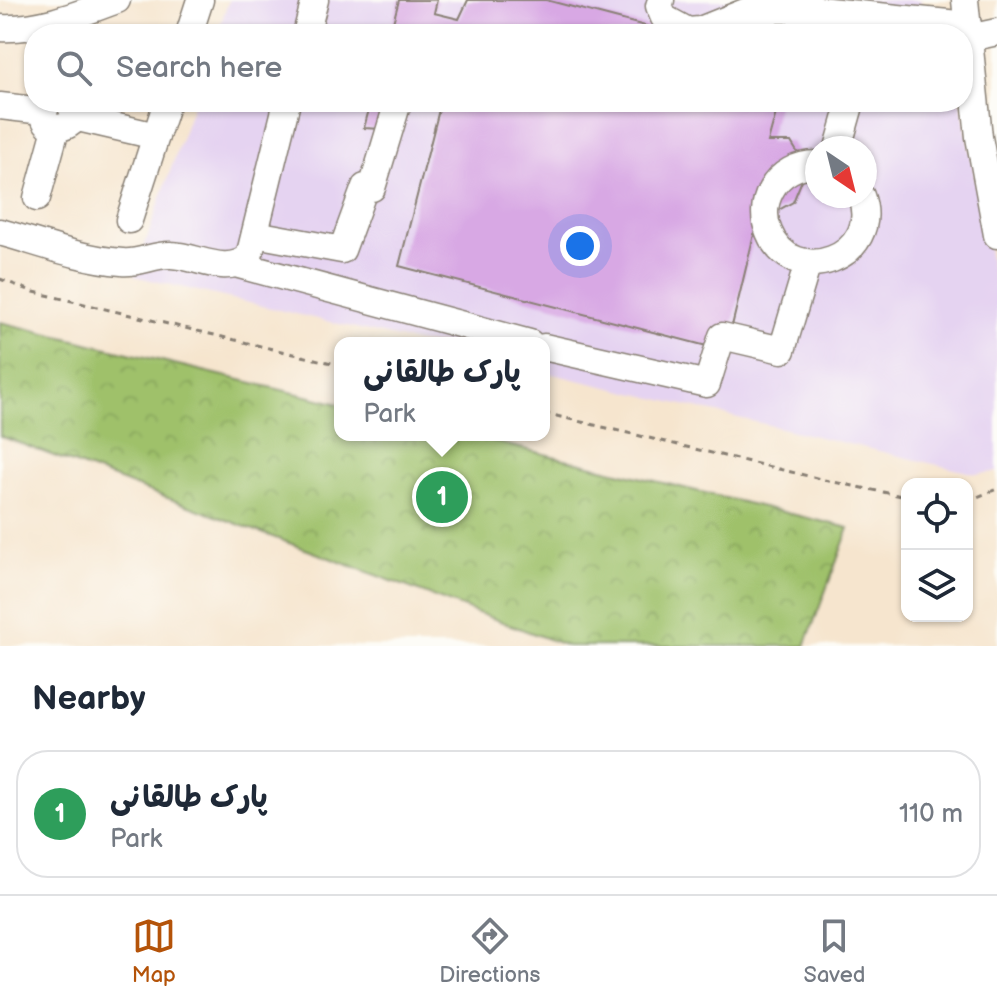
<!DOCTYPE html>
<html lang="en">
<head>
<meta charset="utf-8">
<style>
  body { margin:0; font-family:"Balsamiq Sans","Playpen Sans Arabic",sans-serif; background:#f2f2f3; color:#1f2937 }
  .controls { position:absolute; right:24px; bottom:24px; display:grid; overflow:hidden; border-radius:16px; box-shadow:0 2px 6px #0004 }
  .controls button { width:72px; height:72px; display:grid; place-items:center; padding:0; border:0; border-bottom:2px solid #e0e1e3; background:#fff; color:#1f2937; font:40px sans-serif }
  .compass { position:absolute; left:805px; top:136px; width:72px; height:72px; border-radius:50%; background:#fff; box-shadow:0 2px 6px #0004; rotate:145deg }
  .you { position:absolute; left:580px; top:246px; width:28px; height:28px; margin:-20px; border:6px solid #fff; border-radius:50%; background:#1a73e8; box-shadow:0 0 0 12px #1a73e833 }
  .badge { display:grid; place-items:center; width:52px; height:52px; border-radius:50%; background:#b45309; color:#fff; font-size:26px; font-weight:700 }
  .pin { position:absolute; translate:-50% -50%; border:4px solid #fff; box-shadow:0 2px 8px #0006 }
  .popup { position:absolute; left:334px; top:337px; width:216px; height:104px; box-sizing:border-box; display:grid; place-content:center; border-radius:16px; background:#fff; filter:drop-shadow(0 2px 6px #0005); font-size:26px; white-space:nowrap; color:#747a83 }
  .popup b { font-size:30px; color:#1f2937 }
  .popup::after { content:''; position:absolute; left:50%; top:100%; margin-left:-16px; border:16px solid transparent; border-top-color:#fff }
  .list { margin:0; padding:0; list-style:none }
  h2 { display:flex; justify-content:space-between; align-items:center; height:104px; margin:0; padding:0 32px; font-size:34px }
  h2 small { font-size:26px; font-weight:400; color:#747a83 }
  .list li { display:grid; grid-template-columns:52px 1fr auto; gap:24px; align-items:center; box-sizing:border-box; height:128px; margin:0 16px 16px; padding:0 16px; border:2px solid #e0e1e3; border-radius:32px }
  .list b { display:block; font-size:30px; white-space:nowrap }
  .list p { margin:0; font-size:26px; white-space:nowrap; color:#747a83 }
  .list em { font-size:26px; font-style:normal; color:#747a83 }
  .icon { flex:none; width:44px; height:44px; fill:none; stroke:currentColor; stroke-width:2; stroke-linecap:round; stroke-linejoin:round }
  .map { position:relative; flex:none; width:997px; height:646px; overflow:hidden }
  .search { position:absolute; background:#fff; box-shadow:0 2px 6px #0004; left:24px; right:24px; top:24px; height:88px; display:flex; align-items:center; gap:20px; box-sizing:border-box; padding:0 28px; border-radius:32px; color:#747a83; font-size:30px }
  .sheet { height:248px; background:#fff }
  nav { display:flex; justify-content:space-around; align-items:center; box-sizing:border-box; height:112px; border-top:2px solid #e0e1e3; background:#fff; font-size:22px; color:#747a83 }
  nav a { display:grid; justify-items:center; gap:4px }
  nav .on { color:#b45309 }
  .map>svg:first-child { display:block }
  .built { fill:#e5d3f1; fill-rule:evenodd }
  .park { fill:url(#park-crowns); stroke:#5e6e44; stroke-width:2 }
  .building { fill:#d8a8e4 }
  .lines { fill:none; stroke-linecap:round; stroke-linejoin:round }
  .minor-casing { stroke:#898075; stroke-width:29 }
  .path { stroke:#898075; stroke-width:3; stroke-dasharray:6 6; stroke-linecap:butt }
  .minor { stroke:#fff; stroke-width:26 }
</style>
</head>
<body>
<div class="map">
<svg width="997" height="646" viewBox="0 0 997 646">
  <defs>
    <pattern id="park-crowns" width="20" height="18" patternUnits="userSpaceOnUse" patternTransform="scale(2)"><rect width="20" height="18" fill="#9fc16b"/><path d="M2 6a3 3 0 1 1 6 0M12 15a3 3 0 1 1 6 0" fill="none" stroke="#88a55c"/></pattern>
  </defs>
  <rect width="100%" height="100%" fill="#fdfcf7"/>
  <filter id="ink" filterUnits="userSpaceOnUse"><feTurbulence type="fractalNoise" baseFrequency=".0125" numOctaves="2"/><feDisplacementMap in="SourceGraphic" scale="16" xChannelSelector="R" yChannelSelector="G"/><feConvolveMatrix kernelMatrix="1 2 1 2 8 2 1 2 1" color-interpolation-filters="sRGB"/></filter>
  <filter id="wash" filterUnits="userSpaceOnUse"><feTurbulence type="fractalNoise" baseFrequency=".006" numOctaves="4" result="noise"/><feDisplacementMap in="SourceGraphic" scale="32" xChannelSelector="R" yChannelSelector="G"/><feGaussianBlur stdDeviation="1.8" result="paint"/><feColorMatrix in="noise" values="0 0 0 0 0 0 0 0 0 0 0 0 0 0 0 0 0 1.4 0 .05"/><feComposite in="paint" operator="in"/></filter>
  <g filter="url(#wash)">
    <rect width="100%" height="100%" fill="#f6e5ce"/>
    <g class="built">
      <path d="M 229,0 L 921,0 L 919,34 L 217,34 Z"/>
      <path d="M 194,102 L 961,102 L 997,298 L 997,472 L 976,474 L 544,372 L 544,343 L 420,343 L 134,276 ZM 817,148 L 865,148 L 865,196 L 817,196 Z"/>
    </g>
    <path class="park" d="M 0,322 L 340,404 L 340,435 L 466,435 L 849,528 L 805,646 L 567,646 L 0,436 Z"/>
    <g id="blocks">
      <g class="building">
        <path d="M 399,0 L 437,0 L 434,13 L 459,19 L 468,0 L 546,0 L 672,33 L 390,34 Z"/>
        <path d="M 371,102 L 409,102 L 401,130 L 364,128 Z"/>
        <path d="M 441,102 L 779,102 L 768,142 L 791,142 L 807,168 L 793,202 L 757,222 L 726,351 L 399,266 Z"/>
      </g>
    </g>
  </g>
  <g filter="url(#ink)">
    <use href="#blocks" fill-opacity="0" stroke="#898075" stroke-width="2"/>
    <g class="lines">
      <defs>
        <g id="minor">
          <path d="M 661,0 L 659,6 L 664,18 L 688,31 L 700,30 L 750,10 L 818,10 L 968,25"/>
          <path d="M 965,0 L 979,137 L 997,235"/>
          <path d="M 0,28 C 41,30 79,14 117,0"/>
          <path d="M 742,32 L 762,34"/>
          <path d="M 189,34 L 200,0"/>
          <path d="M 306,34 L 315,0"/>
          <path d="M 969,38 L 997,32"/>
          <path d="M 49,102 C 35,120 54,137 72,122 L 74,111 L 68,102"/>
          <path d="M 0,106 L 43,111"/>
          <path d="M 74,117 L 156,136"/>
          <path d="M 838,148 L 851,102"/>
          <path d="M 817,164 C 798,164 780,173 771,190 C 764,203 763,218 769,232 C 793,291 883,257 861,196"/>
          <path d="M 37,198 L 56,129"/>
          <path d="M 129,220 L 167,102"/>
          <path d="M 0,232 C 40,243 81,259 122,262 C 138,264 155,254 171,255 C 198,256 225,276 249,257 L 287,102"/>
          <path d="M 255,234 L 342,250 L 365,187 L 372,188 L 398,102"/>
          <path d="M 239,265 L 530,343"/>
          <path d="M 544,347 L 707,384 L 722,336 L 782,350 L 808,263"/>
        </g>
      </defs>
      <use href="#minor" class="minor-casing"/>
      <g class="path">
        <path d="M 0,279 L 34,292 L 340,365"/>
        <path d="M 544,413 L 829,481 L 907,497"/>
        <path d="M 967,501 L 997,489"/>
      </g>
      <use href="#minor" class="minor"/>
    </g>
  </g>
</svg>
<div class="controls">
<button><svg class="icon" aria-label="locate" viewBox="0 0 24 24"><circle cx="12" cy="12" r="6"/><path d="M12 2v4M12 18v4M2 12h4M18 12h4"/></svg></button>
<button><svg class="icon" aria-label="layers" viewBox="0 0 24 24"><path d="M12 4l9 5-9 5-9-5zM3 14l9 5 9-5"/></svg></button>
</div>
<svg class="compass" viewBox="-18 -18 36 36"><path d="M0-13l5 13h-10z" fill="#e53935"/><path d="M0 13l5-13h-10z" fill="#747a83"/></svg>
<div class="you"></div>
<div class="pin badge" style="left:442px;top:497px;background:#2e9e5b">1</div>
<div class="popup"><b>پارک طالقانی</b>Park</div>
<div class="search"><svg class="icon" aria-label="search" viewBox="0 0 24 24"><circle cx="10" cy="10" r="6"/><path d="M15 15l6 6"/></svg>Search here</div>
</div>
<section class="sheet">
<h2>Nearby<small></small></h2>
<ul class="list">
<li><span class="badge" style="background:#2e9e5b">1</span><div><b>پارک طالقانی</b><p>Park</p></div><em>110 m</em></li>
</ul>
</section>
<nav>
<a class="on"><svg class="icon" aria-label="map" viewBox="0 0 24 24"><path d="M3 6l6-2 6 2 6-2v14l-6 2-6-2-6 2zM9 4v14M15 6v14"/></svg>Map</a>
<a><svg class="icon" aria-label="directions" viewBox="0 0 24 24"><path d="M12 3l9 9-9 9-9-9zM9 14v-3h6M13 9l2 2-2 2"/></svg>Directions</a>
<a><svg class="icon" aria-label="saved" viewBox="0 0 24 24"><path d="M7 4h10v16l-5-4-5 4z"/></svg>Saved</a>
</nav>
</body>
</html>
